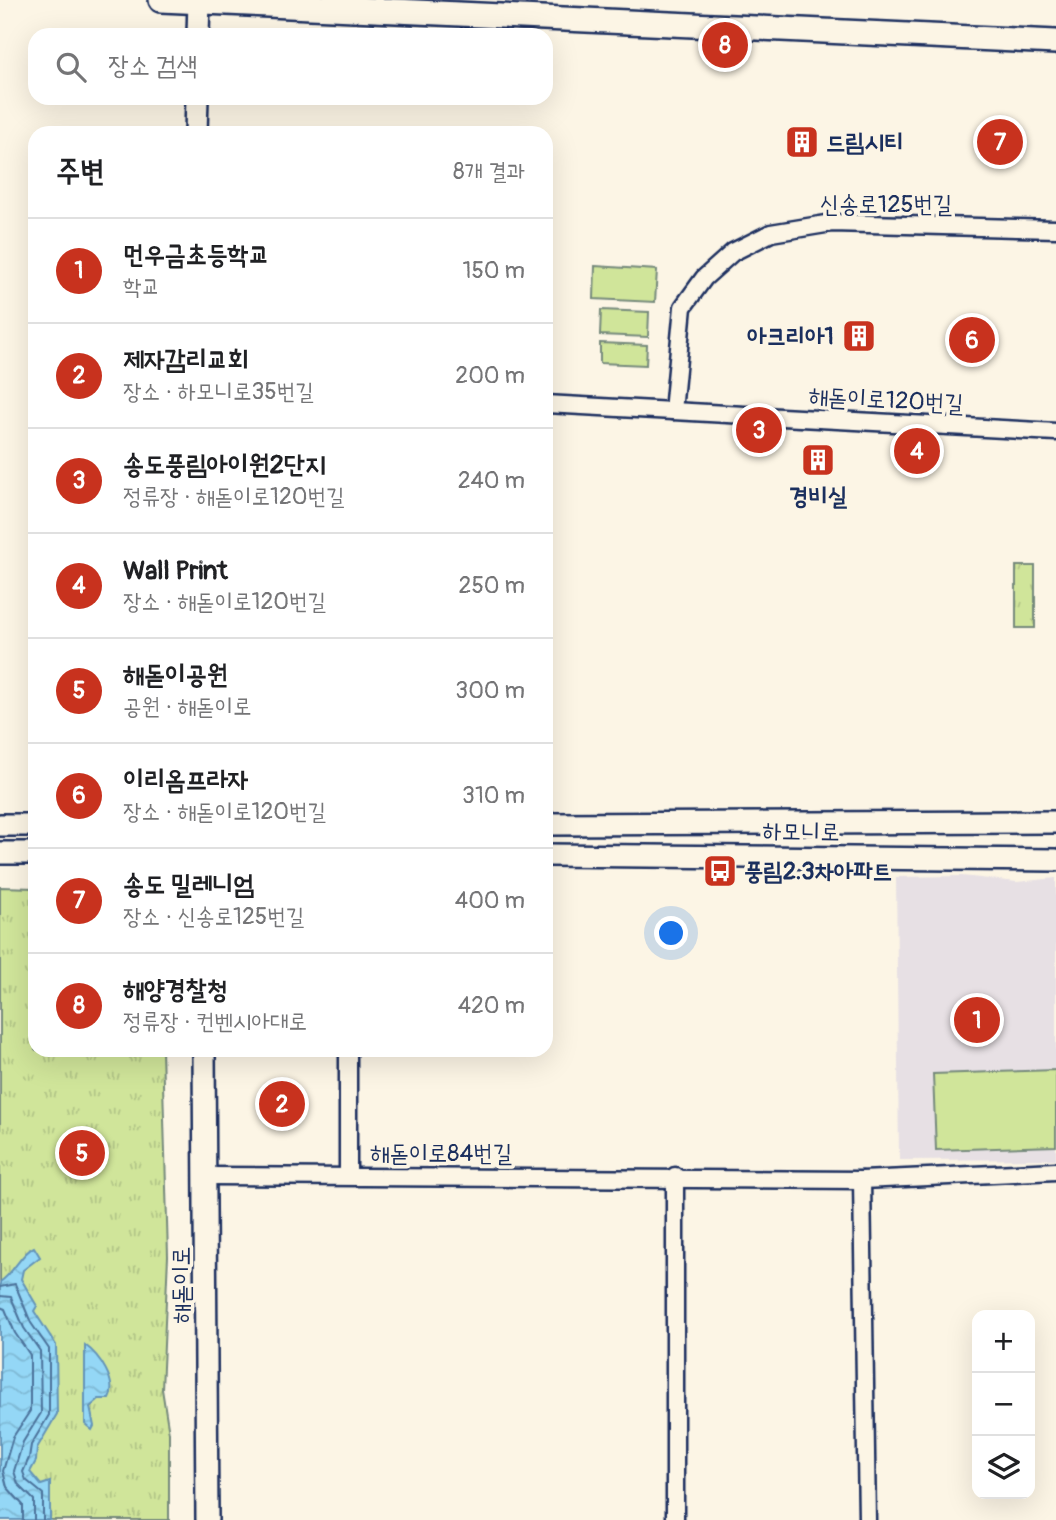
<!DOCTYPE html>
<html lang="ko">
<head>
<meta charset="utf-8">
<style>
  body { margin:0; font-family:Pangolin,"Poor Story",sans-serif; background:#f2f2f2; color:#202124 }
  .controls { position:absolute; right:21px; bottom:21px; display:grid; overflow:hidden; border-radius:14px; box-shadow:0 7px 28px #0002 }
  .controls button { width:63px; height:63px; display:grid; place-items:center; padding:0; border:0; border-bottom:2px solid #e0e0e0; background:#fff; color:#202124; font:35px sans-serif }
  .you { position:absolute; left:672px; top:934px; width:24px; height:24px; margin:-18px; border:5px solid #fff; border-radius:50%; background:#1a73e8; box-shadow:0 0 0 10px #1a73e833 }
  .badge { display:grid; place-items:center; width:46px; height:46px; border-radius:50%; background:#c8321e; color:#fff; font-size:23px; font-weight:700 }
  .pin { position:absolute; translate:-50% -50%; border:4px solid #fff; box-shadow:0 2px 7px #0006 }
  .list { margin:0; padding:0; list-style:none }
  h2 { display:flex; justify-content:space-between; align-items:center; height:91px; margin:0; padding:0 28px; font-size:30px }
  h2 small { font-size:23px; font-weight:400; color:#757577 }
  .list li { display:grid; grid-template-columns:46px 1fr auto; gap:21px; align-items:center; box-sizing:border-box; height:105px; padding:0 28px; border-top:2px solid #e0e0e0 }
  .list b { display:block; font-size:26px; white-space:nowrap }
  .list p { margin:0; font-size:23px; white-space:nowrap; color:#757577 }
  .list em { font-size:23px; font-style:normal; color:#757577 }
  .icon { flex:none; width:38px; height:38px; fill:none; stroke:currentColor; stroke-width:2; stroke-linecap:round; stroke-linejoin:round }
  .map { position:relative; flex:none; width:1056px; height:1520px; overflow:hidden }
  .search { position:absolute; background:#fff; box-shadow:0 7px 28px #0002; left:28px; top:28px; width:525px; height:77px; display:flex; align-items:center; gap:18px; box-sizing:border-box; padding:0 24px; border-radius:21px; color:#757577; font-size:26px }
  .panel { position:absolute; background:#fff; box-shadow:0 7px 28px #0002; left:28px; top:126px; width:525px; height:931px; border-radius:21px }
  .map>svg:first-child { display:block }
  .built { fill:#e7e0e4 }
  .grass { fill:#d0e59a; stroke:#768a7c; stroke-width:2 }
  .park { fill:url(#park-tufts); stroke:#768a7c; stroke-width:2 }
  .water { fill:url(#water-waves); stroke:#6494b9; stroke-width:2 }
  .lines { fill:none; stroke-linecap:round; stroke-linejoin:round }
  .shore { stroke:#4b729b; stroke-width:2 }
  .minor-casing { stroke:#1b2f5e; stroke-width:21 }
  .tertiary-casing { stroke:#1b2f5e; stroke-width:26 }
  .secondary-casing { stroke:#1b2f5e; stroke-width:28 }
  .minor { stroke:#fcf5e5; stroke-width:16 }
  .tertiary { stroke:#fcf5e5; stroke-width:21 }
  .secondary { stroke:#fcf5e5; stroke-width:23 }
  .labels { text-anchor:middle; dominant-baseline:central; stroke-width:7; stroke-linejoin:round; paint-order:stroke }
  .poi-label { font-size:24px; font-weight:bold; fill:#1b2f5e; stroke:#fcf5e5; text-anchor:start }
  .street-label { font-size:24px; fill:#1b2f5e; stroke:#fcf5e5 }
</style>
</head>
<body>
<div class="map">
<svg width="1056" height="1520" viewBox="0 0 1056 1520">
  <defs>
    <pattern id="park-tufts" width="24" height="20" patternUnits="userSpaceOnUse" patternTransform="scale(1.75)"><rect width="24" height="20" fill="#d0e59a"/><path d="M3 7l-1-3M5 7V3M7 7l1-3M15 17l-1-3M17 17v-4M19 17l1-3" fill="none" stroke="#b2c587"/></pattern>
    <pattern id="water-waves" width="16" height="10" patternUnits="userSpaceOnUse" patternTransform="scale(1.75)"><rect width="16" height="10" fill="#94d7f6"/><path d="M0 5q4-4 8 0t8 0" fill="none" stroke="#7fb9d5"/></pattern>
  </defs>
  <rect width="100%" height="100%" fill="#fcf5e5"/>
  <filter id="ink" filterUnits="userSpaceOnUse"><feTurbulence type="fractalNoise" baseFrequency=".0143" numOctaves="2"/><feDisplacementMap in="SourceGraphic" scale="14" xChannelSelector="R" yChannelSelector="G"/><feConvolveMatrix kernelMatrix="1 2 1 2 8 2 1 2 1" color-interpolation-filters="sRGB"/></filter>
  <g filter="url(#ink)">
    <path class="built" d="M 962,876 L 1017,882 L 1056,878 L 1056,1159 L 899,1160 L 896,877 Z"/>
    <g class="grass">
      <path d="M 595,266 L 657,270 L 655,302 L 594,299 Z"/>
      <path d="M 601,310 L 649,312 L 648,337 L 600,335 Z"/>
      <path d="M 600,343 L 647,345 L 646,365 L 600,363 Z"/>
      <path d="M 1056,1070 L 1056,1146 L 936,1150 L 933,1074 Z"/>
    </g>
    <g class="park">
      <rect x="1016" y="566" width="19" height="62"/>
      <path d="M 0,887 L 35,888 L 35,1050 L 162,1050 L 168,1256 L 162,1389 L 169,1433 L 169,1520 L 0,1520 Z"/>
    </g>
    <g class="water">
      <path d="M 34,1247 L 40,1257 L 23,1270 L 21,1279 L 37,1306 L 34,1311 L 56,1345 L 57,1414 L 37,1448 L 36,1461 L 30,1472 L 41,1485 L 50,1482 L 50,1520 L 0,1520 L 0,1282 C 14,1273 21,1253 34,1247 Z"/>
      <path d="M 85,1345 C 99,1355 118,1382 109,1399 L 99,1399 L 90,1407 L 94,1426 L 92,1430 L 85,1424 Z"/>
    </g>
    <g class="lines">
      <g class="shore">
        <path d="M 0,1287 L 15,1284 L 31,1323 L 49,1349 L 49,1415 L 31,1445 L 29,1458 L 23,1472 L 26,1480 L 43,1494 L 43,1520"/>
        <path d="M 0,1296 L 11,1297 L 24,1328 L 40,1351 L 41,1413 L 23,1442 L 14,1471 L 18,1484 L 34,1500 L 34,1520"/>
        <path d="M 0,1307 L 5,1309 L 15,1333 L 30,1355 L 30,1411 L 13,1437 L 3,1471 L 7,1487 L 23,1505 L 23,1520"/>
      </g>
      <defs>
        <g id="minor">
          <path d="M 546,404 L 1056,432"/>
          <path d="M 673,411 L 683,307 L 704,278 L 733,252 L 771,233 L 832,223 L 1056,229"/>
          <path d="M 348,1050 L 348,1175"/>
          <path d="M 206,1176 L 862,1180 L 1056,1171"/>
          <path d="M 675,1176 L 675,1520"/>
          <path d="M 862,1180 L 867,1520"/>
        </g>
        <g id="tertiary">
          <path d="M 198,35 L 199,0"/>
          <path d="M 196,133 L 197,98"/>
          <path d="M 546,824 L 1056,822"/>
          <path d="M 0,825 L 35,825"/>
          <path d="M 0,853 L 35,853"/>
          <path d="M 546,855 L 1056,860"/>
          <path d="M 204,1050 L 207,1520"/>
        </g>
        <path id="secondary" d="M 161,0 L 1056,42"/>
      </defs>
      <use href="#minor" class="minor-casing"/>
      <use href="#tertiary" class="tertiary-casing"/>
      <use href="#secondary" class="secondary-casing"/>
      <use href="#minor" class="minor"/>
      <use href="#tertiary" class="tertiary"/>
      <use href="#secondary" class="secondary"/>
    </g>
  </g>
  <defs>
    <symbol id="building-square" viewBox="-11 -11 22 22"><rect x="-9" y="-9" width="18" height="18" rx="4" fill="#c8321e" stroke="#fcf5e5"/><path d="M-4-6H4V6H1V3H-1V6H-4ZM-2.5-4.3h1.7v1.8h-1.7ZM.8-4.3h1.7v1.8H.8ZM-2.5-1h1.7V.8h-1.7ZM.8-1h1.7V.8H.8Z" fill="#fff"/></symbol>
    <symbol id="bus-square" viewBox="-11 -11 22 22"><rect x="-9" y="-9" width="18" height="18" rx="4" fill="#c8321e" stroke="#fcf5e5"/><path d="M-5-6H5V4H4V6H2V4H-2V6H-4V4H-5ZM-3.5-4V0h7V-4ZM-3.5 1.2v1.5H-2V1.2ZM2 1.2v1.5H3.5V1.2Z" fill="#fff"/></symbol>
  </defs>
  <g fill-rule="evenodd">
    <use href="#building-square" x="783" y="123" width="38" height="38"/>
    <use href="#building-square" x="840" y="317" width="38" height="38"/>
    <use href="#building-square" x="799" y="441" width="38" height="38"/>
    <use href="#bus-square" x="701" y="852" width="38" height="38"/>
  </g>
  <g class="labels">
    <g class="poi-label">
      <text x="826" y="142">드림시티</text>
      <text x="834" y="336" text-anchor="end">아크리아1</text>
      <text x="818" y="496" text-anchor="middle">경비실</text>
      <text x="744" y="871">풍림2.3차아파트</text>
    </g>
    <g class="street-label">
      <text x="886" y="204">신송로125번길</text>
      <text transform="translate(886 400) rotate(3)">해돋이로120번길</text>
      <text transform="translate(801 832) rotate(1)">하모니로</text>
      <text x="441" y="1153">해돋이로84번길</text>
      <text transform="translate(181 1285) rotate(-90)">해돋이로</text>
    </g>
  </g>
</svg>
<div class="controls">
<button>+</button>
<button>−</button>
<button><svg class="icon" aria-label="layers" viewBox="0 0 24 24"><path d="M12 4l9 5-9 5-9-5zM3 14l9 5 9-5"/></svg></button>
</div>
<div class="you"></div>
<div class="pin badge" style="left:977px;top:1020px">1</div>
<div class="pin badge" style="left:282px;top:1104px">2</div>
<div class="pin badge" style="left:759px;top:430px">3</div>
<div class="pin badge" style="left:917px;top:451px">4</div>
<div class="pin badge" style="left:82px;top:1153px">5</div>
<div class="pin badge" style="left:972px;top:340px">6</div>
<div class="pin badge" style="left:1000px;top:142px">7</div>
<div class="pin badge" style="left:725px;top:45px">8</div>
<div class="search"><svg class="icon" aria-label="search" viewBox="0 0 24 24"><circle cx="10" cy="10" r="6"/><path d="M15 15l6 6"/></svg>장소 검색</div>
<section class="panel">
<h2>주변<small>8개 결과</small></h2>
<ul class="list">
<li><span class="badge">1</span><div><b>먼우금초등학교</b><p>학교</p></div><em>150 m</em></li>
<li><span class="badge">2</span><div><b>제자감리교회</b><p>장소 · 하모니로35번길</p></div><em>200 m</em></li>
<li><span class="badge">3</span><div><b>송도풍림아이원2단지</b><p>정류장 · 해돋이로120번길</p></div><em>240 m</em></li>
<li><span class="badge">4</span><div><b>Wall Print</b><p>장소 · 해돋이로120번길</p></div><em>250 m</em></li>
<li><span class="badge">5</span><div><b>해돋이공원</b><p>공원 · 해돋이로</p></div><em>300 m</em></li>
<li><span class="badge">6</span><div><b>이리옴프라자</b><p>장소 · 해돋이로120번길</p></div><em>310 m</em></li>
<li><span class="badge">7</span><div><b>송도 밀레니엄</b><p>장소 · 신송로125번길</p></div><em>400 m</em></li>
<li><span class="badge">8</span><div><b>해양경찰청</b><p>정류장 · 컨벤시아대로</p></div><em>420 m</em></li>
</ul>
</section>
</div>
</body>
</html>
